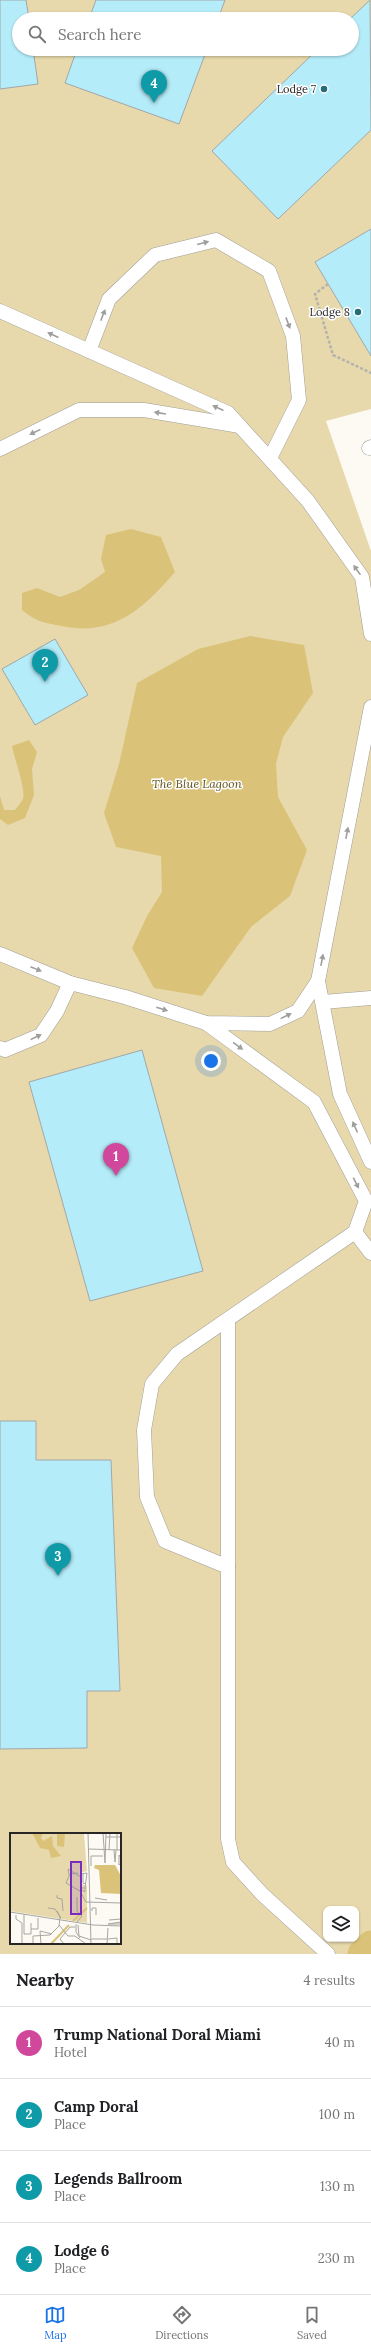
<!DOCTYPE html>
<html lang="en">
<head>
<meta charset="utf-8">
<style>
  body { margin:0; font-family:Lora,serif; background:#f6f6f6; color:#202124 }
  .controls { position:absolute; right:12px; bottom:12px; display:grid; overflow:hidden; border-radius:8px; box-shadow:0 1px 3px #0004 }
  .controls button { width:36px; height:36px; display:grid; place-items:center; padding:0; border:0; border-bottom:1px solid #e0e0e0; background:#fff; color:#202124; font:20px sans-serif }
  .you { position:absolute; left:211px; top:1061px; width:14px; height:14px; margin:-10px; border:3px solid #fff; border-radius:50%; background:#1a73e8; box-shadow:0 0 0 6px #1a73e833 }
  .badge { display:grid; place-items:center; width:26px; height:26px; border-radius:50%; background:#1a73e8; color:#fff; font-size:13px; font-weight:700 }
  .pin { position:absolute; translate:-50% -33px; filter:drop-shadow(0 1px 2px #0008) }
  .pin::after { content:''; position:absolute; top:21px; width:14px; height:12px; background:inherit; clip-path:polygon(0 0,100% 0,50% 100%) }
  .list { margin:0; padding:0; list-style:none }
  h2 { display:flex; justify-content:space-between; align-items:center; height:52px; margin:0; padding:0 16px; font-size:17px }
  h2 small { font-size:13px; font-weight:400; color:#757577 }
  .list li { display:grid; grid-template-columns:26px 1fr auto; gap:12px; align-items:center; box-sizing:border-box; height:72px; padding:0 16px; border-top:1px solid #e0e0e0 }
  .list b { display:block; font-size:15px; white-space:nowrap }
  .list p { margin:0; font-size:13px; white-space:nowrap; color:#757577 }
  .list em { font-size:13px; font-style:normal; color:#757577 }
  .icon { flex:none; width:22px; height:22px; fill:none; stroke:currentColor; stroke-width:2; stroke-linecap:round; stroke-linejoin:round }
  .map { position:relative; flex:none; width:371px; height:1954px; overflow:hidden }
  .search { position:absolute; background:#fff; box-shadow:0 1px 3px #0004; left:12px; right:12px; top:12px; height:44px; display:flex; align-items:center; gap:10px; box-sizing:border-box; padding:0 14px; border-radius:22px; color:#757577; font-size:15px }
  .sheet { height:340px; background:#fff }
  nav { display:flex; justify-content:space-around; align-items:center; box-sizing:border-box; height:56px; border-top:1px solid #e0e0e0; background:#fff; font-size:11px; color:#757577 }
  nav a { display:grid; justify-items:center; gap:2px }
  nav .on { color:#1a73e8 }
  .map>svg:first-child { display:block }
  .green { fill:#e7d9ac; fill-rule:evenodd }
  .water { fill:#dac379 }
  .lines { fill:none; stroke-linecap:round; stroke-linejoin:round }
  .canal { stroke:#dac379; stroke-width:29 }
  .building { fill:#b5ecf9; stroke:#a0a8aa }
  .service-casing { stroke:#a09e98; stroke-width:15 }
  .path { stroke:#b4b2ad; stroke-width:2.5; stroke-dasharray:3 2; stroke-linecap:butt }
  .service { stroke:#fff; stroke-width:14 }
  .oneway { fill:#9e9e9d }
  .poi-dot { fill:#266c7b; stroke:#fff; stroke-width:1.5 }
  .labels { text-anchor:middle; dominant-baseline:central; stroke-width:3; stroke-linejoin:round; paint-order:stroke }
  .poi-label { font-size:11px; fill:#282725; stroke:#fff; text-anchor:end }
  .water-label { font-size:12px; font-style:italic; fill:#62531b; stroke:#fff }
  .inset-river { fill:none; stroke:#dac379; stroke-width:2 }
  .inset-road { fill:none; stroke:#a7a6a1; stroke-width:1 }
  .view { fill:#7b2cbf; fill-opacity:0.15; stroke:#7b2cbf; stroke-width:2 }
  .inset-edge { fill:none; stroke:#282725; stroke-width:2 }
</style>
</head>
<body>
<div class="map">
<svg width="371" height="1954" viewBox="0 0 371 1954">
  <rect width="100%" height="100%" fill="#fcfaf3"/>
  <path class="green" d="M 0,0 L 371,0 L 371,409 L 326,421 L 371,551 L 371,1954 L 0,1954 ZM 19,19 L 352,19 L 352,49 L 19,49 ZM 11,1834 L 120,1834 L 120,1943 L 11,1943 ZM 326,1909 L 356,1909 L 356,1939 L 326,1939 Z"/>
  <g class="water">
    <path d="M 131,529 L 161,537 L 175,572 C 143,609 113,637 61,626 C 42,622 37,622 22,610 L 22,593 L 37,588 L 60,597 L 79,590 L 105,572 L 101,559 L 106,535 Z"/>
    <path d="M 250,636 L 304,645 L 313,693 L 283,737 L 276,764 L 278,797 L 307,850 L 290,896 L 251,927 L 202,996 L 154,988 L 132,948 L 147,916 L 162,892 L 161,856 L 116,847 L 104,813 L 119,764 L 137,683 L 198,649 Z"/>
    <path d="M 29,740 L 37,752 L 32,769 L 34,795 L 25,818 L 8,825 L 0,819 L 0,796 L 4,810 L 15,810 C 18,806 21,803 23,799 C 26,789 14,758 12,746 Z"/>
  </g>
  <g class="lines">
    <path class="canal" d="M 362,1954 L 371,1945"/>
  </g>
  <g class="building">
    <path d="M 0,0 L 26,0 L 29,19 L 19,19 L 19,49 L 33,49 L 38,84 L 0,89 Z"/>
    <path d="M 96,0 L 225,0 L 218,19 L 89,19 Z"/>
    <path d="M 370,0 L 371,130 L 278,219 L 212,151 L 318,49 L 352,49 L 352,19 L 350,19 Z"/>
    <path d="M 77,49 L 207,49 L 179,124 L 65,83 Z"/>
    <path d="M 371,229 L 371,356 L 315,262 Z"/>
    <path d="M 55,639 L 88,695 L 35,725 L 2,669 Z"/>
    <path d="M 142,1050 L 203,1271 L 90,1301 L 29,1082 Z"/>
    <path d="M 0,1421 L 36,1421 L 36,1460 L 111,1460 L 120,1691 L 87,1691 L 87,1748 L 0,1749 Z"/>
  </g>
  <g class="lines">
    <defs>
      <g id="service">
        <path d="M 0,311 L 228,413 L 308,501 L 362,577 L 371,634"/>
        <path d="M 89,351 L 109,299 L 155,255 L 216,240 L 269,271 L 293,336 L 299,400 L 270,458"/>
        <path d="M 369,448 L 371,447"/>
        <path d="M 0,449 L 79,410 L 144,410 L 240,426"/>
        <path d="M 371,707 L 318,981 L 340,1094 L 371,1162"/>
        <path d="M 0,954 L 70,983 L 125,997 L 206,1023 L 270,1024 L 298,1011 L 318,981"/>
        <path d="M 323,1002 L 371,998"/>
        <path d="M 206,1023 L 314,1102 L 366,1201 L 355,1232 L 371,1253"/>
        <path d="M 0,1048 L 5,1050 L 41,1035 L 57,1011 L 70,983"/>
        <path d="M 228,1320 L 228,1839 L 233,1862 L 262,1894 L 328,1954"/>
        <path d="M 228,1567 L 165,1541 L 147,1497 L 144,1430 L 152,1384 L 177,1354 L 355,1232"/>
      </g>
    </defs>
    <use href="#service" class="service-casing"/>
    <path class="path" d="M 328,284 L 315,294 L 333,355 L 371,373"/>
    <use href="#service" class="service"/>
  </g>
  <defs><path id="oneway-solid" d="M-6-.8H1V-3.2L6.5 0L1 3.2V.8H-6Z"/></defs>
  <g class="oneway">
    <use href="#oneway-solid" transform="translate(203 243) rotate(-15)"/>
    <use href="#oneway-solid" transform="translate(103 315) rotate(-69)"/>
    <use href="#oneway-solid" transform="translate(288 323) rotate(70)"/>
    <use href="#oneway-solid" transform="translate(53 335) rotate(-155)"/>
    <use href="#oneway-solid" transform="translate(218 408) rotate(-156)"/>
    <use href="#oneway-solid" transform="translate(160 413) rotate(-171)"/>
    <use href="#oneway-solid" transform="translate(35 432) rotate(154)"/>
    <use href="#oneway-solid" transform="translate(357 570) rotate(-125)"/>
    <use href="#oneway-solid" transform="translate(347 833) rotate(-79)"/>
    <use href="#oneway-solid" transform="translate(322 960) rotate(-79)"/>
    <use href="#oneway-solid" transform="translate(36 969) rotate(22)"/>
    <use href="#oneway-solid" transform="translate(162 1009) rotate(18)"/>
    <use href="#oneway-solid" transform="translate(286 1016) rotate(-26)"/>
    <use href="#oneway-solid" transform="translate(36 1037) rotate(-26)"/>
    <use href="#oneway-solid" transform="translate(238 1046) rotate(36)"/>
    <use href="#oneway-solid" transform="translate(355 1127) rotate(-114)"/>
    <use href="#oneway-solid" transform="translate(356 1183) rotate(63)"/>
  </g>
  <g class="poi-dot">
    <circle cx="324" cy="89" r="4"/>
    <circle cx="358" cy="312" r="4"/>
  </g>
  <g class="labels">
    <g class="poi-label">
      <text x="316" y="89">Lodge 7</text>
      <text x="350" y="312">Lodge 8</text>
    </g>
    <g class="water-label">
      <text x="197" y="783">The Blue Lagoon</text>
    </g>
  </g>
  <g transform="translate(10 1833)">
    <rect width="111" height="111" fill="#fcfaf3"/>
    <path d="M 0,0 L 74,0 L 77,38 L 70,40 L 72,51 L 77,53 L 77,90 L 0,78 Z" fill="#e7d9ac"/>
    <path d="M 22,0 L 33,0 L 31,5 L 33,8 L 42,3 L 43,13 L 51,23 L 41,25 L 39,17 L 30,15 ZM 43,0 L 55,0 L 54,14 L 47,13 L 47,1 ZM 85,32 L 105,32 L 111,43 L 111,61 L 91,60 L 89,37 L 84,35 Z" fill="#dac379"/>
    <path class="inset-river" d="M 63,88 L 77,75M 41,111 L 59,92"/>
    <path class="inset-road" d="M 78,0 L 81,111M 93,0 L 95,30 L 96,0M 107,0 L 107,17M 111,0 L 111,15M 96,4 L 111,4M 78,16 L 111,17M 99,17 L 100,0M 104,17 L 105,29 L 106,17M 111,25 L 109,22 L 109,32 L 111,30M 81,33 L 81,23 L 93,23M 68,40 L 60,41 L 56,50 L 70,58 L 76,69 L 111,70M 73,40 L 73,50 L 76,51M 71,41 L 77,40 L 75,55M 59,42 L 58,36 L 71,44 L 71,59M 70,56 L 75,59 L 75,55 L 72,55M 47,62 L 47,65 L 52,66 L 53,78M 85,65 L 97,67M 38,75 L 45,76 L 51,85M 82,78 L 82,75 L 86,75 L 86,82M 0,79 L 83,92 L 111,93M 14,81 L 14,101 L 21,101 L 21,90M 6,82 L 6,86 L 12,90 L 12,111M 99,87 L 111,86M 67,89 L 72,83 L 67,78 L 67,64M 111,89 L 98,91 L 111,91M 66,91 L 66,99 L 70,105M 49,92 L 58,103 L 65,103 L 76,111M 68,92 L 69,103 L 81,107M 21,96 L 28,96 L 28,85M 81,106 L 97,106M 98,106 L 107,105 L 107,111M 23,111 L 23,103 L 40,102 L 49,93 L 50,84 L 47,78M 31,111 L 30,98 L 42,101M 54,111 L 50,106 L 60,94 L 65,94M 97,111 L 98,95"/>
    <path class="view" d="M 61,29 L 71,29 L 71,81 L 61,81 Z"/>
    <rect width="111" height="111" class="inset-edge"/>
  </g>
</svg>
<div class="controls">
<button><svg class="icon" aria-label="layers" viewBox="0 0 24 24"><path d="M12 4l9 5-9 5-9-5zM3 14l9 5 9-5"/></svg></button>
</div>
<div class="you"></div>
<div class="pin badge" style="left:116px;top:1176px;background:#d1479c">1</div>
<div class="pin badge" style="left:45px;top:682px;background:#0f9aa8">2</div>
<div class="pin badge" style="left:58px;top:1576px;background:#0f9aa8">3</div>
<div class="pin badge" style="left:154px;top:103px;background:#0f9aa8">4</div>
<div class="search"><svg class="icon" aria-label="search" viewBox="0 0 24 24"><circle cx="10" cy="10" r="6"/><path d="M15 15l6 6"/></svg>Search here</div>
</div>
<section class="sheet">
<h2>Nearby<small>4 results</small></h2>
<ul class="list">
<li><span class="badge" style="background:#d1479c">1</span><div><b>Trump National Doral Miami</b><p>Hotel</p></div><em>40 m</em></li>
<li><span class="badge" style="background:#0f9aa8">2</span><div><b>Camp Doral</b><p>Place</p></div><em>100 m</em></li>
<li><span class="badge" style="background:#0f9aa8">3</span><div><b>Legends Ballroom</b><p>Place</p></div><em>130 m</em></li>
<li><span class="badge" style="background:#0f9aa8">4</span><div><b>Lodge 6</b><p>Place</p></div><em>230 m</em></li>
</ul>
</section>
<nav>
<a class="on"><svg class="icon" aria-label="map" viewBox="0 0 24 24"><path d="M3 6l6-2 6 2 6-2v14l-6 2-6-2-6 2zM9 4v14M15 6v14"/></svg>Map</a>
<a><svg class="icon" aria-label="directions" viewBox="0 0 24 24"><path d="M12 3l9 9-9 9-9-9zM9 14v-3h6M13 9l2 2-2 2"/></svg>Directions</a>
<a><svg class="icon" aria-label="saved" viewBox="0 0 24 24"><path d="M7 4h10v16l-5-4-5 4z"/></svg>Saved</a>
</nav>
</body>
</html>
